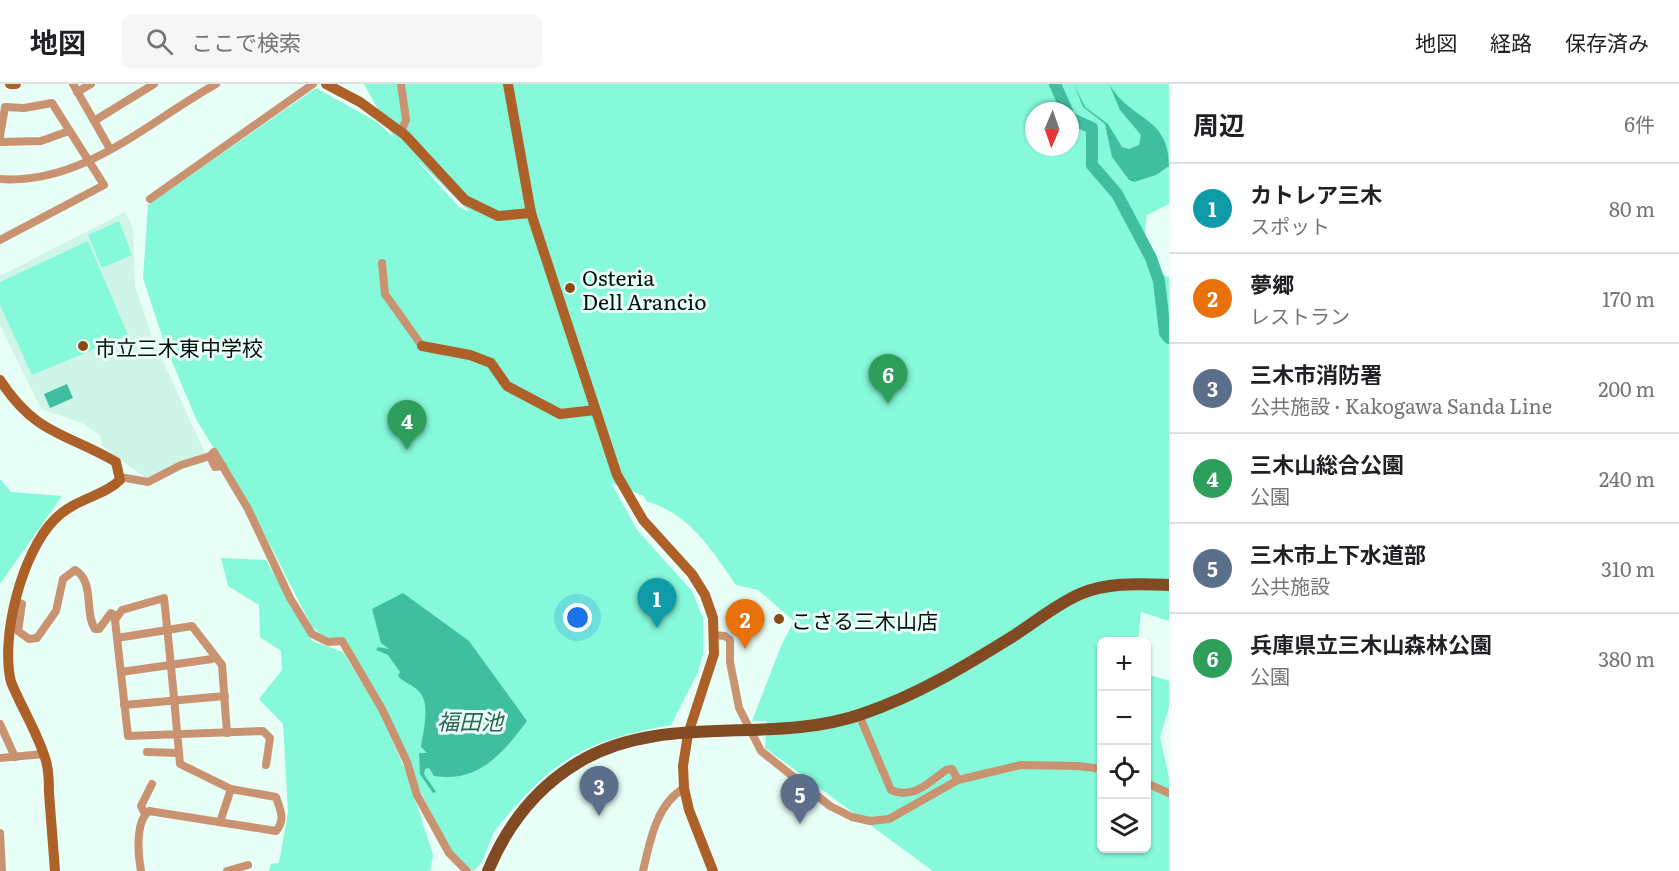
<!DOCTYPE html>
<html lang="ja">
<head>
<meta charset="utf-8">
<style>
  body { margin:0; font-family:Literata,"Noto Sans JP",serif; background:#f6f6f6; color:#202124 }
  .controls { position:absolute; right:18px; bottom:18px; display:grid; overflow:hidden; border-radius:9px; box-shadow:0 2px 4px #0004 }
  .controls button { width:54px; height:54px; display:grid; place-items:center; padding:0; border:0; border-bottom:2px solid #e0e0e0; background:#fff; color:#202124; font:30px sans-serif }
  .compass { position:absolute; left:1025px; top:18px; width:54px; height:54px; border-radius:50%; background:#fff; box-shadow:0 2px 4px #0004; rotate:182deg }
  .you { position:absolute; left:578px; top:534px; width:21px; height:21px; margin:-15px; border:4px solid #fff; border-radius:50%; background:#1a73e8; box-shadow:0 0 0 9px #1a73e833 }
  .badge { display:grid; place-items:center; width:39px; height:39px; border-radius:50%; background:#8d4a19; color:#fff; font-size:20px; font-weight:700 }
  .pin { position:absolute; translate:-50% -50px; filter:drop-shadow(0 2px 3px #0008) }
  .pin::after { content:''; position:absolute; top:32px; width:21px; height:18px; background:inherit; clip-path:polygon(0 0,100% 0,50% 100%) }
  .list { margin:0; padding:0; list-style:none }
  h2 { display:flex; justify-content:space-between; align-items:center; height:78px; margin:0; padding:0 24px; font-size:26px }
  h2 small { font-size:20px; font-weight:400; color:#757577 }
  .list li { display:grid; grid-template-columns:39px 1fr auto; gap:18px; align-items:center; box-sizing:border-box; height:90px; padding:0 24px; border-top:2px solid #e0e0e0 }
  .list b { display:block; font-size:22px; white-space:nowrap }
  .list p { margin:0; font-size:20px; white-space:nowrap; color:#757577 }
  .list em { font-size:20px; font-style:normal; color:#757577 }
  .icon { flex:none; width:33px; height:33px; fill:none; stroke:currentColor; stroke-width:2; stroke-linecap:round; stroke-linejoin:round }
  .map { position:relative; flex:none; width:1169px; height:787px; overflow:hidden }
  header { display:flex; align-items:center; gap:36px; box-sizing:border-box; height:84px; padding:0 30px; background:#fff; border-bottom:2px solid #e0e0e0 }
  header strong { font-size:28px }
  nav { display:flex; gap:33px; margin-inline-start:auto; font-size:21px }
  .search { width:420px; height:54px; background:#f6f6f6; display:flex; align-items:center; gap:15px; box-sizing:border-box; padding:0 21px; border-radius:9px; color:#757577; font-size:22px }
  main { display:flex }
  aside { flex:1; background:#fff }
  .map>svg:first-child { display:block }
  .built { fill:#cff5e9 }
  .green { fill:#85f9d9; fill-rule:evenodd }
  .water { fill:#40bfa0 }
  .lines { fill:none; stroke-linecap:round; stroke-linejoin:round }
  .river { stroke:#40bfa0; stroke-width:12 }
  .street { stroke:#c99371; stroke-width:8 }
  .secondary { stroke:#ad6028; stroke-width:10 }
  .primary { stroke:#814a23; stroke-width:12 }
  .poi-dot { fill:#8d4a19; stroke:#e8fff7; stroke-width:2 }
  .labels { text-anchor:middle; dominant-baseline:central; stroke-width:6; stroke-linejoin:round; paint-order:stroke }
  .poi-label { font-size:21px; fill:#050e0b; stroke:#e8fff7; text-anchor:start }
  .water-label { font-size:22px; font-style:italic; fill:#306254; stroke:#e8fff7 }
</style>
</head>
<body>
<header>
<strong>地図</strong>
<div class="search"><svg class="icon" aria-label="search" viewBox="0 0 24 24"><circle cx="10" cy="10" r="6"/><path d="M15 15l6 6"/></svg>ここで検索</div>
<nav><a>地図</a><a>経路</a><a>保存済み</a></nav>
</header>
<main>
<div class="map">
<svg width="1169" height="787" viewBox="0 0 1169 787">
  <rect width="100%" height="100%" fill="#e8fff7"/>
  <path class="built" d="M 125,128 L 133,143 L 135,202 L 152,253 L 205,369 L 146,394 L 102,362 L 100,352 L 84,340 L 41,325 L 0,241 L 0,192 Z"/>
  <g class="green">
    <path d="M 364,0 L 1169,0 L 1169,120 L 1147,131 C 1142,157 1148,172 1165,192 L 1169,193 L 1169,537 L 1141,528 L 1138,557 L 1102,558 L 1102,764 L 1146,764 L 1147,590 L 1169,597 L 1169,623 L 1160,653 L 1169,694 L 1169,787 L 933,787 L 765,664 L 767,637 L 752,637 L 781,562 L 794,537 L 758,506 L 736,501 C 711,465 690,430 646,417 L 644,412 L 611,399 L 638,447 L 692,507 L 703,534 L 703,570 L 698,588 L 671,641 C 584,657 553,675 497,744 C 486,758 488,777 473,787 L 450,766 L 344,555 L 327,555 L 312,543 L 249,420 L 197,337 L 165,261 L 143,194 L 148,121 L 316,4 L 377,38 L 394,54 ZM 1034,27 L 1070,27 L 1070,63 L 1034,63 ZM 418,78 L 419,78 L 470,128 L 459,123 Z"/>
    <path d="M 119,137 L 132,171 L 102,184 L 88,151 Z"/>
    <path d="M 88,157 L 128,251 L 32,291 L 0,221 L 0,198 Z"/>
    <path d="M 0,395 L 11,408 L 62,412 L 0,500 Z"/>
    <path d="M 221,474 L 266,476 L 312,557 L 343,568 L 379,627 L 407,690 L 433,771 L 430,787 L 269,787 L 271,780 L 279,779 L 288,728 L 283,640 L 259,615 L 282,586 L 281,567 L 260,553 L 259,521 L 228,502 Z"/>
  </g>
  <g class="water">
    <path d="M 1074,0 L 1085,23 L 1108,40 L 1122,63 L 1129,65 L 1139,61 L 1141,51 L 1120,26 L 1109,0 C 1132,38 1169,32 1169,82 L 1156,91 L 1134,98 L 1129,96 L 1112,73 L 1105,40 L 1083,23 Z"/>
    <path d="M 67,300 L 73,314 L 50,324 L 44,310 Z"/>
    <path d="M 403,509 L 469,557 L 527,637 C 503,669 479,699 434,692 L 429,684 L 425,685 L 424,690 L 436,708 L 433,709 L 420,690 L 419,669 L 427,669 L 421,663 C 423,649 430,622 421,610 C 415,601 404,599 398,592 L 400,588 L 388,571 L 376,566 L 378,563 L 389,565 L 381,559 L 372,525 Z"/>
  </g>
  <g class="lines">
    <g class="river">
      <path d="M 1055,0 L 1067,27"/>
      <path d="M 1070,34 L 1092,44 L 1092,81 L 1117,110 L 1151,174 L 1159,197 L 1165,249 L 1169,254"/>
    </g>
    <g class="street">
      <path d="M 73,0 L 110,65"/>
      <path d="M 77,8 L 91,0"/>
      <path d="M 94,37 L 154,0"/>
      <path d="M 401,48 L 406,36 L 401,0"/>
      <path d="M 0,52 L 5,23 L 24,24 L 52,19 L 104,101 L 0,156"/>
      <path d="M 0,58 L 41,57 L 69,47"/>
      <path d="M 0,95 C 83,101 148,38 216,0"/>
      <path d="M 150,115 L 313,0"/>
      <path d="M 382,179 L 385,210 L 422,262"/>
      <path d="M 214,368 L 248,425 L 290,514 L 312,550 L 328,558 L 342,557 L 382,625 L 407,678 L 417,711 L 449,769 L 467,787"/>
      <path d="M 213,369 L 210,372 L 215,383 L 223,382"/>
      <path d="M 120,393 L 148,398 L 181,381 L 210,372"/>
      <path d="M 15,517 L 22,520 L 18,547 L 29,555 L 37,554 L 56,527 L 63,495 L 75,486 C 95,497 84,529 95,545 L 99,545 L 111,529 L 117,532"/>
      <path d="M 714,551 L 725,552 L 730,556 L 730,578 L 739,624 L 761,667 L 830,722 L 852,733 L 870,737 L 889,735 L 958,696 L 1021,681 L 1078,682 L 1102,685"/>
      <path d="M 117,554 L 192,542 L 222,581 L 227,649"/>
      <path d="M 121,588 L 212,575 L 215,572"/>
      <path d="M 124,621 L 225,612"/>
      <path d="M 859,631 L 891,706 C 913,716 929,698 946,686 L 952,685 L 958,696"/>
      <path d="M 0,640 L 15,673"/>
      <path d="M 147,668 L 179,669"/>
      <path d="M 0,674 L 44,670"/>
      <path d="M 1146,699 L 1169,709"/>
      <path d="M 145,730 L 141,722 L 152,700"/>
      <path d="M 220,738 L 231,705"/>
      <path d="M 0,749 L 2,787"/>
      <path d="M 141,787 C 138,771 135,738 149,727 L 276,747 C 286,736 280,725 276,713 L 231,705 L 180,680 C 175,624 170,569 164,514 L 122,526 L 115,536 L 128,652 L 263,647 L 270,654 L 266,681"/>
      <path d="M 227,787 L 248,781"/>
      <path d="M 643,787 C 650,757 656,721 684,704"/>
    </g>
    <g class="secondary">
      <path d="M 10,0 L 16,0"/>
      <path d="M 326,0 L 360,18 L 405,51 L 465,116 L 498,132 L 531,129"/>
      <path d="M 508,0 L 531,129 L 617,391 L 643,436 L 692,490 L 705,511 L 713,534 L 714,570 L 688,650 L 683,682 L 684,704 L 689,726 L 713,787"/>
      <path d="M 422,262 L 470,271 L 491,279 L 507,302 L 560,330 L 595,326"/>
      <path d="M 0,296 C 36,351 64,348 116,378 L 120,396 C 103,413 75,414 54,436 C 22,469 0,553 11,598 C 22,625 38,649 46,677 C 49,687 49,699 49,709 C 51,735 53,761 55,787"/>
    </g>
    <path class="primary" d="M 488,787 C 507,741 535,704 579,678 C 664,627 771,662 862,630 C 918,611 965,582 1015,551 C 1035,538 1057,520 1080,510 C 1108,498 1139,500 1169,501"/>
  </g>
  <g class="poi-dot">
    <circle cx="570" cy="204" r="6"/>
    <circle cx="83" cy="262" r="6"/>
    <circle cx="779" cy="535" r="6"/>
  </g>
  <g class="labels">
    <g class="poi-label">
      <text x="582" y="192">Osteria<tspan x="582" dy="24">Dell Arancio</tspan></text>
      <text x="95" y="262">市立三木東中学校</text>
      <text x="791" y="535">こさる三木山店</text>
    </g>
    <g class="water-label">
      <text x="470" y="636">福田池</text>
    </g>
  </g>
</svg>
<div class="controls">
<button>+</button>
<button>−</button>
<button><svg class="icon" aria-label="locate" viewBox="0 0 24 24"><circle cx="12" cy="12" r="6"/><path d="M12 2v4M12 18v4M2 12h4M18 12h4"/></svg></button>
<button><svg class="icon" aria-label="layers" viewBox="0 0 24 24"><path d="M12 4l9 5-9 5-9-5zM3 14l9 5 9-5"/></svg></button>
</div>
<svg class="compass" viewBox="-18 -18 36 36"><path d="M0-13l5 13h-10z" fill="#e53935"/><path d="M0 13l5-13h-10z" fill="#757577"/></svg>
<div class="you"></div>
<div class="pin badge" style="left:657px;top:544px;background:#0f9aa8">1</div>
<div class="pin badge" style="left:745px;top:565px;background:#e8710a">2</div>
<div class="pin badge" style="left:599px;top:732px;background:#5c6f8a">3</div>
<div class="pin badge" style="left:407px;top:366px;background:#2e9e5b">4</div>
<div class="pin badge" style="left:800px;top:740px;background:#5c6f8a">5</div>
<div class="pin badge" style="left:888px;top:320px;background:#2e9e5b">6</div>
</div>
<aside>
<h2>周辺<small>6件</small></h2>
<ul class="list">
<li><span class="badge" style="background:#0f9aa8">1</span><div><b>カトレア三木</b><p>スポット</p></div><em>80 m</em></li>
<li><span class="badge" style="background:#e8710a">2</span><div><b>夢郷</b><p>レストラン</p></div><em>170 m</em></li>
<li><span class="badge" style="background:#5c6f8a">3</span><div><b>三木市消防署</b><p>公共施設 · Kakogawa Sanda Line</p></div><em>200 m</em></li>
<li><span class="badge" style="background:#2e9e5b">4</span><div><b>三木山総合公園</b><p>公園</p></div><em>240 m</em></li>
<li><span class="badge" style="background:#5c6f8a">5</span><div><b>三木市上下水道部</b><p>公共施設</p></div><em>310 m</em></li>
<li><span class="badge" style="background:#2e9e5b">6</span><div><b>兵庫県立三木山森林公園</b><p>公園</p></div><em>380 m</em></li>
</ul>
</aside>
</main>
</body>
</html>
